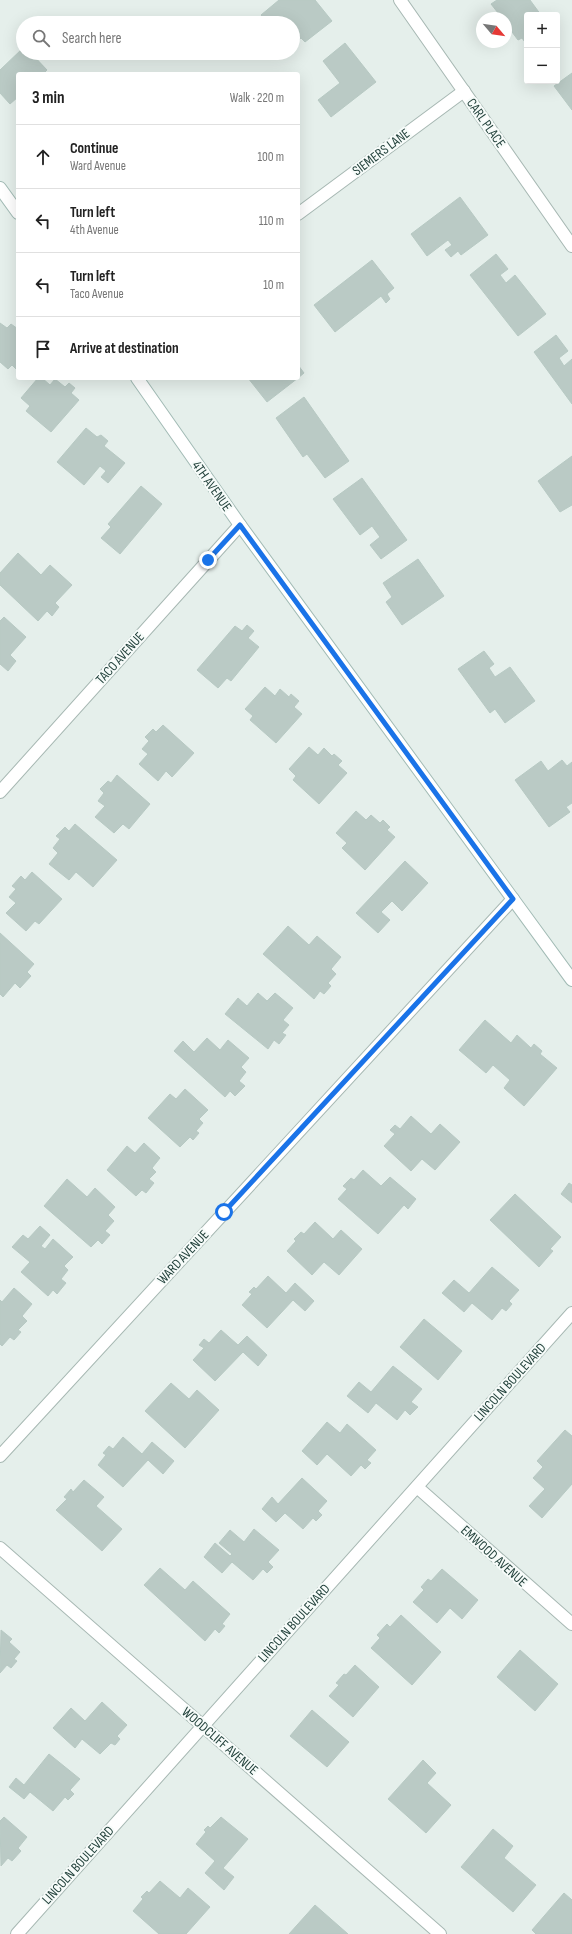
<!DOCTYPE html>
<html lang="en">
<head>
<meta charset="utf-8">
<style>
  body { margin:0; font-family:"Sofia Sans Condensed",sans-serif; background:#f6f6f6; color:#222 }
  .controls { position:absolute; right:12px; top:12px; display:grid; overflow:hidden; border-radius:4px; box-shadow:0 4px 16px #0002 }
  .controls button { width:36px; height:36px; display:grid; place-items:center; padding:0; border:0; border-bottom:1px solid #e0e0e0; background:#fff; color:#222; font:20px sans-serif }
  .compass { position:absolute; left:476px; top:12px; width:36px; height:36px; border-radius:50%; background:#fff; box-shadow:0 4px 16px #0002; rotate:119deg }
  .stop { position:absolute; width:12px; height:12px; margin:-9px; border:3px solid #1a73e8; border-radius:50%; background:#fff }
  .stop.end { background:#1a73e8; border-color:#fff; box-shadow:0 1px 4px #0008 }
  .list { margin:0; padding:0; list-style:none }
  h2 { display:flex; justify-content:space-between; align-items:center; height:52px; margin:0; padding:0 16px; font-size:17px }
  h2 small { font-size:13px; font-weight:400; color:#767676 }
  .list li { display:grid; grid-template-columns:26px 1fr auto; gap:12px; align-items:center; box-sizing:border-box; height:64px; padding:0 16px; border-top:1px solid #e0e0e0 }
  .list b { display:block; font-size:15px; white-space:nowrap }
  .list p { margin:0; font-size:13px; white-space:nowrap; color:#767676 }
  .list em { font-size:13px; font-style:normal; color:#767676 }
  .icon { flex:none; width:22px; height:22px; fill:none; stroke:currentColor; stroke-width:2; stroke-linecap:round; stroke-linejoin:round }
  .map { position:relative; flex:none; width:572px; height:1934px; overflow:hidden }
  .search { position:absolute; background:#fff; box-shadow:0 4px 16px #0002; left:16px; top:16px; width:284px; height:44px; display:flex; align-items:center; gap:10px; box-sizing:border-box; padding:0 14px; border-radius:22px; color:#767676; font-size:15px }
  .panel { position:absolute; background:#fff; box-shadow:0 4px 16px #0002; left:16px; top:72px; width:284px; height:308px; border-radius:4px }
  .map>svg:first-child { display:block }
  .building { fill:#bacac5; stroke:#b7c9c3 }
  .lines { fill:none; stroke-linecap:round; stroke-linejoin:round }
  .minor-casing { stroke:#a7b8b3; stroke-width:14 }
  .secondary-casing { stroke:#a2bbb5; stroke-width:14 }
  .minor { stroke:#fff; stroke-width:12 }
  .secondary { stroke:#fff; stroke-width:12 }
  .route { stroke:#1a73e8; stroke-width:5 }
  .labels { text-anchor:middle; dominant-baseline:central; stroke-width:4; stroke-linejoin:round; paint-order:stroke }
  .street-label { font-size:14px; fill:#23423c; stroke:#f6fbf9 }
</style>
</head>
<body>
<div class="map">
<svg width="572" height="1934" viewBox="0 0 572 1934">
  <rect width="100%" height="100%" fill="#e5efeb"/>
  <g class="building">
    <path d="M 279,0 L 315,0 L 332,21 L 305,42 L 301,38 L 293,44 L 293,23 L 268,23 L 261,15 Z"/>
    <path d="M 497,0 L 530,0 L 541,15 L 527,15 L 527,45 L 522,38 L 518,40 L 506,24 L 506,18 L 502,18 L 491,4 Z"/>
    <path d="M 345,43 L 376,82 L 331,117 L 318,100 L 340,83 L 323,61 Z"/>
    <path d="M 23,48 L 23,53 L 31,53 L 47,70 L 43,74 L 18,74 L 18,97 L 10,104 L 0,93 L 0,70 Z"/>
    <path d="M 572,73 L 572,110 L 554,86 Z"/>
    <path d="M 460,197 L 488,235 L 461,255 L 458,251 L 451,257 L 445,250 L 452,245 L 448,240 L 427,256 L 411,234 Z"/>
    <path d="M 496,254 L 508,269 L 500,275 L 506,283 L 515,275 L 546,314 L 518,336 L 470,275 Z"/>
    <path d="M 372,260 L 394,288 L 387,294 L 390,299 L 386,303 L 381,296 L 335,332 L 314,305 Z"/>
    <path d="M 0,323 L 7,328 L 11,324 L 18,329 L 18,367 L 16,369 L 12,365 L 8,369 L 0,362 Z"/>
    <path d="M 556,335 L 568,351 L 559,358 L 564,366 L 572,359 L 572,404 L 534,352 Z"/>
    <path d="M 298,365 L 304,373 L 298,378 Z"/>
    <path d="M 38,378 L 42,378 L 50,385 L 55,379 L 65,387 L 69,383 L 75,388 L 71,393 L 79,400 L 51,432 L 26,411 L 30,406 L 21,398 Z"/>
    <path d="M 248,378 L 298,378 L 267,402 Z"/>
    <path d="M 304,397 L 349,461 L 325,478 L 307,454 L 303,457 L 276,418 Z"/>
    <path d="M 86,428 L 97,437 L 101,435 L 108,441 L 104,446 L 125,463 L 108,483 L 101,477 L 106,471 L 100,466 L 84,485 L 57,462 Z"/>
    <path d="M 572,456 L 572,505 L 560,512 L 538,481 Z"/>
    <path d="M 362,478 L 407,540 L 381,559 L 370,545 L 380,537 L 372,526 L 360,535 L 333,499 Z"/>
    <path d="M 141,486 L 162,504 L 120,554 L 101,538 L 111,527 L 108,524 Z"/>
    <path d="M 18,553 L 41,575 L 50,565 L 72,585 L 55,603 L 59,607 L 52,616 L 47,611 L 38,621 L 0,585 L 0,573 Z"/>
    <path d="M 418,559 L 444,596 L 402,625 L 386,602 L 392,597 L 383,583 Z"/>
    <path d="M 4,617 L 26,637 L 10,655 L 16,661 L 8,671 L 0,664 L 0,621 Z"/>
    <path d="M 247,625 L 254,631 L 248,638 L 259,647 L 231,681 L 227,678 L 218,688 L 197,670 L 235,626 L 242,631 Z"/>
    <path d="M 484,651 L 494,664 L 489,668 L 495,677 L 510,667 L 535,701 L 505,723 L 495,709 L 490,713 L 458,669 Z"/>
    <path d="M 265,687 L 275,696 L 280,689 L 289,697 L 291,694 L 299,701 L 294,707 L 302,714 L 276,743 L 250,720 L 253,716 L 245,709 Z"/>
    <path d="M 163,725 L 194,753 L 172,777 L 166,771 L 158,781 L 139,764 L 148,754 L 142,749 L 149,741 L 145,737 L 153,729 L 156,732 Z"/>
    <path d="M 309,747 L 318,755 L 324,748 L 332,756 L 334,754 L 342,761 L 338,765 L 347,773 L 319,804 L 293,780 L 296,776 L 289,769 Z"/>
    <path d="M 562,760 L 567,766 L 572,762 L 572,803 L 566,807 L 570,812 L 549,827 L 515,780 L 541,761 L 548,771 Z"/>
    <path d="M 117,775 L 150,804 L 129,829 L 123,824 L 114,833 L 95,817 L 105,806 L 98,801 L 104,793 L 100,789 L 108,781 L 111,783 Z"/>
    <path d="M 356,811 L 366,820 L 371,815 L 380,823 L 383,820 L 390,827 L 387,830 L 395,837 L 365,870 L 342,848 L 347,843 L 336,833 Z"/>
    <path d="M 75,824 L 117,860 L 93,887 L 76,872 L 69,880 L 49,864 L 58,853 L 53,848 L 60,839 L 56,836 L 65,827 L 69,831 Z"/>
    <path d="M 405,861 L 428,883 L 402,911 L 392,901 L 381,912 L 390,920 L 378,933 L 356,913 Z"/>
    <path d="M 32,872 L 62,899 L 39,924 L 35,921 L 26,931 L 6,913 L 16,903 L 9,897 L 16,889 L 12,886 L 21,876 L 25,880 Z"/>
    <path d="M 288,926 L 309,945 L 317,936 L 341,957 L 331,969 L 336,974 L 328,983 L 331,986 L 324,994 L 320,991 L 314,999 L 263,954 Z"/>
    <path d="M 0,933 L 34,964 L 27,972 L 31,976 L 20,988 L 15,983 L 3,997 L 0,994 Z"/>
    <path d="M 258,993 L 267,1001 L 275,993 L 293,1008 L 283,1020 L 289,1025 L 282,1033 L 286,1035 L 279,1044 L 274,1040 L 268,1049 L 225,1014 L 238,998 L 247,1006 Z"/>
    <path d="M 485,1020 L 511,1043 L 517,1035 L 531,1048 L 534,1044 L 542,1051 L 540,1054 L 557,1068 L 524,1106 L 504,1088 L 510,1080 L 493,1065 L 486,1073 L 459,1050 Z"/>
    <path d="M 207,1038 L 220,1050 L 228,1040 L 249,1058 L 241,1067 L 246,1072 L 239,1081 L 245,1086 L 235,1096 L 230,1091 L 225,1097 L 174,1051 L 183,1041 L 194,1052 Z"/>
    <path d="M 185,1089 L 208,1110 L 199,1119 L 203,1123 L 196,1131 L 199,1133 L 193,1140 L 190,1137 L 180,1147 L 148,1118 L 170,1094 L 176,1099 Z"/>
    <path d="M 411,1116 L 431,1134 L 440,1124 L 460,1142 L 435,1170 L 422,1159 L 411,1171 L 384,1146 L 395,1134 L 390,1130 L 395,1125 L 400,1129 Z"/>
    <path d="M 144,1143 L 160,1158 L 152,1168 L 156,1172 L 149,1179 L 154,1183 L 146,1193 L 142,1190 L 136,1196 L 107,1170 L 127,1146 L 135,1153 Z"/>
    <path d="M 363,1170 L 381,1186 L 390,1177 L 416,1199 L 408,1209 L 404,1205 L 378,1234 L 338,1199 L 347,1189 L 343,1186 L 351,1178 L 354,1180 Z"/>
    <path d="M 67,1179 L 87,1197 L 95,1188 L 115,1207 L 108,1215 L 114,1221 L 105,1231 L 110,1235 L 102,1244 L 98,1240 L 91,1247 L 44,1206 Z"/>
    <path d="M 569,1183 L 572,1185 L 572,1203 L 561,1194 Z"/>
    <path d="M 515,1194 L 561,1237 L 550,1249 L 553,1251 L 539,1267 L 490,1220 Z"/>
    <path d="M 315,1222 L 333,1239 L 341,1230 L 362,1249 L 339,1275 L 324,1262 L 312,1275 L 287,1251 L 296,1241 L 294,1239 L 301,1232 L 304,1234 Z"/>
    <path d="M 40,1226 L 50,1235 L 41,1246 L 45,1249 L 53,1239 L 73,1257 L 64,1266 L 68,1270 L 61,1279 L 66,1283 L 57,1294 L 53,1290 L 48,1296 L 21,1272 L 30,1262 L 12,1247 L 23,1235 L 28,1239 Z"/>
    <path d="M 492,1267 L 519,1290 L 509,1301 L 512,1304 L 506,1311 L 502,1308 L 492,1320 L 472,1303 L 464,1312 L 442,1293 L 454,1280 L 469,1293 Z"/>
    <path d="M 268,1276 L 286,1293 L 295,1283 L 314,1301 L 305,1311 L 293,1300 L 267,1328 L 242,1305 L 252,1294 L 249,1292 L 254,1287 L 256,1289 Z"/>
    <path d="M 14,1288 L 32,1304 L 22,1316 L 27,1321 L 18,1330 L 21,1332 L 14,1340 L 10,1337 L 2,1346 L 0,1344 L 0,1300 L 2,1302 Z"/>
    <path d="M 424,1319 L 462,1351 L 438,1380 L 400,1347 Z"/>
    <path d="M 221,1330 L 238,1345 L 247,1336 L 267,1355 L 258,1366 L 243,1352 L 215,1381 L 193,1360 L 204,1348 L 199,1345 L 204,1339 L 209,1343 Z"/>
    <path d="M 393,1366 L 422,1389 L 411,1402 L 418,1407 L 410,1415 L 405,1410 L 397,1420 L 376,1403 L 368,1413 L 347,1396 L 359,1382 L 371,1392 Z"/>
    <path d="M 171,1383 L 189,1399 L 197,1390 L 219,1410 L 185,1448 L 145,1411 Z"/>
    <path d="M 327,1422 L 340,1433 L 347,1424 L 376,1450 L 367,1460 L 371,1463 L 365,1469 L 361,1465 L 351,1476 L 327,1454 L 317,1465 L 302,1451 Z"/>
    <path d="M 565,1430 L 572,1436 L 572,1484 L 542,1518 L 529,1506 L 545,1489 L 533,1478 L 543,1467 L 537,1461 Z"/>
    <path d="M 123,1437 L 142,1454 L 152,1442 L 174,1461 L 163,1474 L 148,1460 L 123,1487 L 98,1465 L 106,1455 L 103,1453 L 109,1446 L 113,1449 Z"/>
    <path d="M 302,1478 L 327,1501 L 318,1511 L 322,1515 L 316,1521 L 313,1518 L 303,1529 L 285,1513 L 276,1522 L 262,1509 L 272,1497 L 278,1504 Z"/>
    <path d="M 84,1480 L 104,1497 L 96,1506 L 122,1529 L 102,1551 L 56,1510 L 67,1499 L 64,1497 L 71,1489 L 73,1492 Z"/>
    <path d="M 254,1529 L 279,1550 L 268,1562 L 273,1567 L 267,1573 L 263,1569 L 253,1580 L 232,1562 L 222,1573 L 204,1557 L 215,1543 L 230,1556 L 232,1554 L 219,1543 L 230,1530 L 244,1542 Z"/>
    <path d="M 160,1568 L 185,1590 L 193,1581 L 230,1614 L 222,1624 L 225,1626 L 219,1633 L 215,1629 L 205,1641 L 144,1585 Z"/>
    <path d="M 442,1569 L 478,1600 L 462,1619 L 450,1608 L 437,1623 L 413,1602 L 424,1590 L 421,1587 L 428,1579 L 431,1581 Z"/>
    <path d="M 401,1615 L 441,1652 L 412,1685 L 371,1648 L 380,1638 L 377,1635 L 387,1624 L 390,1627 Z"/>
    <path d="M 1,1630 L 12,1639 L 9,1642 L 20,1652 L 14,1659 L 17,1661 L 11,1668 L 7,1665 L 0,1673 Z"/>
    <path d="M 520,1650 L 558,1684 L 535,1711 L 497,1677 Z"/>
    <path d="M 355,1665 L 379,1687 L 353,1717 L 329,1696 L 339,1685 L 336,1683 L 344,1674 L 346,1675 Z"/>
    <path d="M 102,1702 L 127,1725 L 117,1736 L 120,1739 L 115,1745 L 111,1743 L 100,1754 L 82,1739 L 75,1748 L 53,1728 L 71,1708 L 85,1721 Z"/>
    <path d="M 312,1710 L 349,1742 L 327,1767 L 290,1736 Z"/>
    <path d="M 49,1754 L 80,1779 L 70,1790 L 74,1794 L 68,1800 L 65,1797 L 53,1811 L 30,1792 L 24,1799 L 9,1787 L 16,1778 L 24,1785 Z"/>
    <path d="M 423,1760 L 436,1773 L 427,1783 L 451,1805 L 426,1833 L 388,1799 Z"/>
    <path d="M 4,1817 L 27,1837 L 18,1848 L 21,1851 L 12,1861 L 8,1858 L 1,1866 L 0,1821 Z"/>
    <path d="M 221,1817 L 248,1839 L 223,1868 L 234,1877 L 224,1890 L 205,1873 L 215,1861 L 196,1844 L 206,1832 L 204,1830 L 208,1826 L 210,1828 Z"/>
    <path d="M 493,1829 L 513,1846 L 504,1858 L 536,1885 L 513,1912 L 461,1867 Z"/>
    <path d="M 160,1881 L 180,1898 L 188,1888 L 210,1907 L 186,1934 L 159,1934 L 133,1911 L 143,1899 L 141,1897 L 147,1891 L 149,1893 Z"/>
    <path d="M 564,1893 L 572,1900 L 572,1934 L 536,1934 L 532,1930 Z"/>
    <path d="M 315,1905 L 348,1934 L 289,1934 Z"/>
  </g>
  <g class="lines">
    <defs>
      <g id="minor">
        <path d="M 400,0 L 572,246"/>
        <path d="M 298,214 L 464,91"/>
        <path d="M 0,792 L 240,525"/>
        <path d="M 0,1456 L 513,899"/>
        <path d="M 417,1487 L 572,1624"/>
        <path d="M 0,1548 L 440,1934"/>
        <path d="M 17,1934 L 572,1313"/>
      </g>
      <g id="secondary">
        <path d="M 0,188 L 18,213"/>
        <path d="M 137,378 L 240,525 L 572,980"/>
      </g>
    </defs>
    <use href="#minor" class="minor-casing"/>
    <use href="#secondary" class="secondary-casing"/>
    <use href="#minor" class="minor"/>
    <use href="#secondary" class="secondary"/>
  </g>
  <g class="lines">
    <path class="route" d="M 208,560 L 240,525 L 513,899 L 224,1212"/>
  </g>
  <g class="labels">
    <g class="street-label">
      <text transform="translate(486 123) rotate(55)">CARL PLACE</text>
      <text transform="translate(381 152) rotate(-37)">SIEMERS LANE</text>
      <text transform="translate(212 486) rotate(55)">4TH AVENUE</text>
      <text transform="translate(120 658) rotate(-48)">TACO AVENUE</text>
      <text transform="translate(183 1257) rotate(-47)">WARD AVENUE</text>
      <text transform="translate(510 1382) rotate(-48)">LINCOLN BOULEVARD</text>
      <text transform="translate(494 1556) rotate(42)">EMWOOD AVENUE</text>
      <text transform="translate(294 1623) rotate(-48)">LINCOLN BOULEVARD</text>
      <text transform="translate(220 1741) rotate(41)">WOODCLIFF AVENUE</text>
      <text transform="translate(78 1865) rotate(-48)">LINCOLN BOULEVARD</text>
    </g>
  </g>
</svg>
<div class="controls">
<button>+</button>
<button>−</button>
</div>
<svg class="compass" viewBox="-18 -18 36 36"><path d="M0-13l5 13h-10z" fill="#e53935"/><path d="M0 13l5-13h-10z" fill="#767676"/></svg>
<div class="stop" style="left:224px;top:1212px"></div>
<div class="stop end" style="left:208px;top:560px"></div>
<div class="search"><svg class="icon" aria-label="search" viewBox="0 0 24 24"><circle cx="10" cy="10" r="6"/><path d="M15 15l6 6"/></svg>Search here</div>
<section class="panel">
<h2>3 min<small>Walk · 220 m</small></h2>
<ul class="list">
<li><svg class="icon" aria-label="ahead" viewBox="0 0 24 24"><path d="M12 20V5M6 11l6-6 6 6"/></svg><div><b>Continue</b><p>Ward Avenue</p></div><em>100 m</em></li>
<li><svg class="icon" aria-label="left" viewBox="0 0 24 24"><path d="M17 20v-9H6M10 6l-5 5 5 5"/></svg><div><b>Turn left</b><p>4th Avenue</p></div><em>110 m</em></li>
<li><svg class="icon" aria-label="left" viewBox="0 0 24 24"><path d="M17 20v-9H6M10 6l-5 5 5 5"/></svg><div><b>Turn left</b><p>Taco Avenue</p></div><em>10 m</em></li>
<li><svg class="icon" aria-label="arrive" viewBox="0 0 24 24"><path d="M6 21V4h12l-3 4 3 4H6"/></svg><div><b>Arrive at destination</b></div></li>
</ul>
</section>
</div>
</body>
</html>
